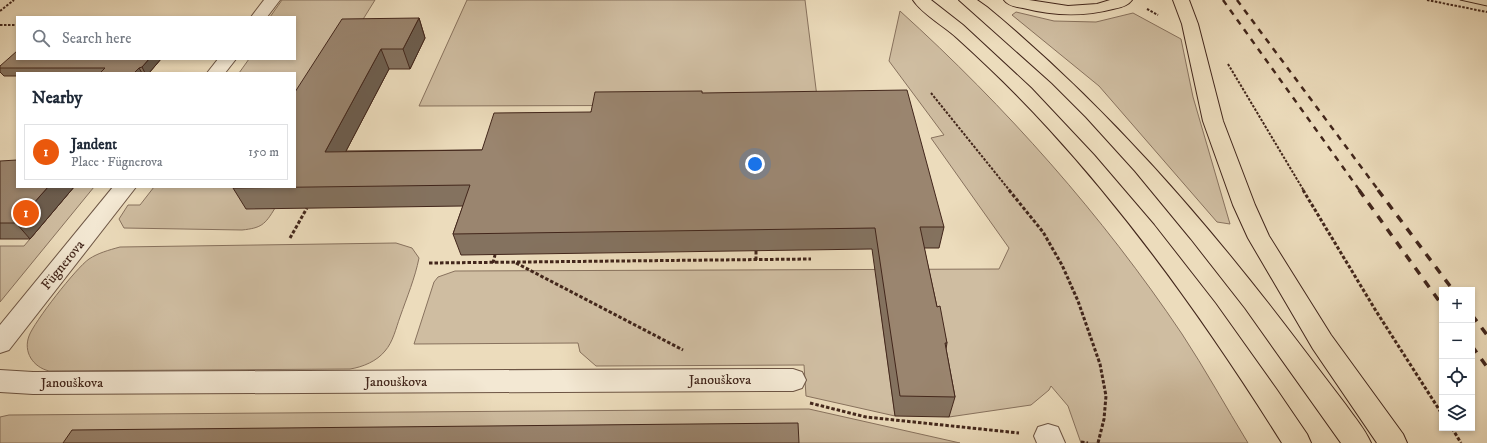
<!DOCTYPE html>
<html lang="en">
<head>
<meta charset="utf-8">
<style>
  body { margin:0; font-family:"IM FELL DW Pica",serif; background:#f2f2f3; color:#1f2937 }
  .controls { position:absolute; right:12px; bottom:12px; display:grid; overflow:hidden; border-radius:0px; box-shadow:0 2px 6px #0003 }
  .controls button { width:36px; height:36px; display:grid; place-items:center; padding:0; border:0; border-bottom:1px solid #e0e1e3; background:#fff; color:#1f2937; font:20px sans-serif }
  .you { position:absolute; left:755px; top:164px; width:14px; height:14px; margin:-10px; border:3px solid #fff; border-radius:50%; background:#1a73e8; box-shadow:0 0 0 6px #1a73e833 }
  .badge { display:grid; place-items:center; width:26px; height:26px; border-radius:50%; background:#ea580c; color:#fff; font-size:13px; font-weight:700 }
  .pin { position:absolute; translate:-50% -50%; border:2px solid #fff; box-shadow:0 1px 4px #0006 }
  .list { margin:0; padding:0; list-style:none }
  h2 { display:flex; justify-content:space-between; align-items:center; height:52px; margin:0; padding:0 16px; font-size:17px }
  h2 small { font-size:13px; font-weight:400; color:#747a83 }
  .list li { display:grid; grid-template-columns:26px 1fr auto; gap:12px; align-items:center; box-sizing:border-box; height:56px; margin:0 8px 8px; padding:0 8px; border:1px solid #e0e1e3; border-radius:0px }
  .list b { display:block; font-size:15px; white-space:nowrap }
  .list p { margin:0; font-size:13px; white-space:nowrap; color:#747a83 }
  .list em { font-size:13px; font-style:normal; color:#747a83 }
  .icon { flex:none; width:22px; height:22px; fill:none; stroke:currentColor; stroke-width:2; stroke-linecap:round; stroke-linejoin:round }
  .map { position:relative; flex:none; width:1487px; height:443px; overflow:hidden }
  .search { position:absolute; background:#fff; box-shadow:0 2px 6px #0003; left:16px; top:16px; width:280px; height:44px; display:flex; align-items:center; gap:10px; box-sizing:border-box; padding:0 14px; border-radius:0px; color:#747a83; font-size:15px }
  .panel { position:absolute; background:#fff; box-shadow:0 2px 6px #0003; left:16px; top:72px; width:280px; height:116px; border-radius:0px }
  .map>svg:first-child { display:block }
  .green { fill:#cfbda1; stroke:#88725e }
  .lines { fill:none; stroke-linecap:round; stroke-linejoin:round }
  .minor-casing { stroke:#6c5443; stroke-width:2 }
  .trunk-casing { stroke:#42261b; stroke-width:2 }
  .path-far1 { stroke:#42261b; stroke-width:2; stroke-dasharray:2.5 1.5; stroke-linecap:butt }
  .path { stroke:#42261b; stroke-width:3; stroke-dasharray:3.5 2; stroke-linecap:butt }
  .minor { fill:#f3e8d3; fill-rule:evenodd }
  .trunk { fill:#ecdcbc; fill-rule:evenodd }
  .tram { stroke:#42261b; stroke-width:1 }
  .rail-far1 { stroke:#42261b; stroke-width:2.5; stroke-dasharray:6 6; stroke-linecap:butt }
  .rail { stroke:#42261b; stroke-width:3.5; stroke-dasharray:8 8; stroke-linecap:butt }
  .wall { fill:#84725f; stroke:#42261b }
  .shaded-wall { fill:#6c5d4e; stroke:#42261b }
  .building { fill:#9a856f; stroke:#42261b }
  .labels { text-anchor:middle; dominant-baseline:central; stroke-width:4; stroke-linejoin:round; paint-order:stroke }
  .street-label { font-size:14px; fill:#42261b; stroke:#f3e8d3 }
</style>
</head>
<body>
<div class="map">
<svg width="1487" height="443" viewBox="0 0 1487 443">
  <rect width="100%" height="100%" fill="#ecdcbc"/>
  <filter id="stains"><feTurbulence type="fractalNoise" baseFrequency=".005" numOctaves="4"/><feColorMatrix values="0 0 0 0 .2 0 0 0 0 .09 0 0 0 0 .02 0 0 0 .5 -.17"/></filter>
  <radialGradient id="worn" r=".72"><stop offset=".6" stop-color="#630" stop-opacity="0"/><stop offset="1" stop-color="#630" stop-opacity=".3"/></radialGradient>
  <g class="green">
    <path d="M 282,0 L 375,0 L 295,129 L 295,73 L 239,73 L 249,59 L 295,59 L 295,17 L 270,17 Z"/>
    <path d="M 467,0 L 805,0 L 818,105 L 419,106 Z"/>
    <path d="M 900,11 C 1006,107 1102,215 1182,334 C 1205,369 1226,407 1248,443 L 1081,443 L 1068,406 L 1051,386 L 1049,390 L 1031,405 L 949,417 L 939,364 L 877,283 L 895,416 L 806,396 L 804,365 L 596,366 L 580,352 L 578,343 L 414,344 L 434,282 L 438,277 L 455,271 L 999,269 L 1009,248 L 931,138 L 944,135 L 889,61 Z"/>
    <path d="M 1016,12 L 1054,21 L 1096,22 L 1133,13 L 1181,39 L 1193,97 L 1230,224 L 1217,222 L 1099,86 L 1012,15 Z"/>
    <path d="M 74,187 L 94,187 L 0,302 L 0,246 L 24,246 Z"/>
    <path d="M 154,187 L 259,187 L 275,208 C 265,225 261,228 242,230 L 124,228 L 119,219 L 128,205 L 140,205 Z"/>
    <path d="M 396,243 L 412,248 L 419,258 C 415,278 407,297 400,317 C 396,328 393,342 385,351 C 377,361 363,367 350,369 L 49,371 C 33,367 23,352 29,336 C 34,322 76,268 89,259 C 98,253 109,250 120,247 Z"/>
    <path d="M 809,409 L 960,443 L 0,443 L 0,417 L 9,415 Z"/>
  </g>
  <g class="lines">
    <defs>
      <g id="minor">
        <path d="M 264,0 L 280,0 L 267,17 L 251,17 Z"/>
        <path d="M 218,59 L 236,59 L 225,73 L 207,73 Z"/>
        <path d="M 113,187 L 136,187 L 9,350 L 0,353 L 0,325 Z"/>
        <path d="M 793,369 L 802,372 L 806,380 L 802,388 L 793,391 L 33,394 L 0,392 L 0,370 L 33,372 Z"/>
        <path d="M 1048,424 L 1058,427 L 1065,443 L 1037,443 L 1034,436 L 1038,427 Z"/>
      </g>
      <g id="trunk">
        <path d="M 913,0 L 931,0 L 963,25 L 1031,88 L 1094,155 L 1154,225 L 1215,303 L 1277,390 L 1307,434 L 1311,443 L 1282,443 C 1213,333 1137,225 1049,129 C 1020,97 989,67 957,38 C 944,26 922,14 913,0 Z"/>
        <path d="M 959,0 L 977,0 L 987,7 C 1104,104 1203,217 1295,338 C 1312,360 1329,383 1346,405 C 1355,418 1365,429 1371,443 L 1341,443 L 1245,308 L 1191,239 L 1135,171 L 1086,117 L 1052,83 Z"/>
        <path d="M 1004,0 L 1029,0 L 1068,6 L 1097,4 L 1110,0 L 1132,0 C 1128,6 1119,8 1113,9 C 1082,17 1054,16 1023,8 C 1017,7 1008,6 1004,0 Z"/>
        <path d="M 1173,0 L 1189,0 L 1198,24 L 1223,121 L 1255,205 L 1269,236 L 1331,335 L 1403,434 L 1407,443 L 1377,443 L 1313,349 L 1248,238 L 1233,205 L 1203,121 L 1182,24 Z"/>
      </g>
    </defs>
    <use href="#minor" class="minor-casing"/>
    <use href="#trunk" class="trunk-casing"/>
    <g class="path-far1">
      <path d="M 1427,0 L 1487,12"/>
      <path d="M 1147,9 L 1158,15"/>
      <path d="M 0,11 L 14,0"/>
      <path d="M 0,25 L 17,25"/>
      <path d="M 1228,64 L 1304,191"/>
      <path d="M 931,93 L 1010,191"/>
    </g>
    <g class="path">
      <path d="M 1009,190 L 1043,232 L 1062,265 L 1078,301 L 1100,364 L 1106,396 L 1104,419 L 1098,443"/>
      <path d="M 1303,190 L 1376,311 L 1442,414"/>
      <path d="M 290,238 L 307,208"/>
      <path d="M 756,251 L 756,260"/>
      <path d="M 429,263 L 811,259"/>
      <path d="M 493,263 L 495,255"/>
      <path d="M 516,263 L 683,350"/>
      <path d="M 810,403 L 866,417 L 1019,433"/>
      <path d="M 1452,428 L 1461,443"/>
      <path d="M 1081,442 L 1088,443"/>
    </g>
    <use href="#minor" class="minor"/>
    <use href="#trunk" class="trunk"/>
    <path class="tram" d="M 1460,0 L 1487,6"/>
    <g class="rail-far1">
      <path d="M 1223,0 L 1360,191"/>
      <path d="M 1237,0 L 1379,191"/>
    </g>
    <g class="rail">
      <path d="M 1359,190 L 1442,305"/>
      <path d="M 1378,190 L 1453,290"/>
      <path d="M 1472,315 L 1487,335"/>
      <path d="M 1472,346 L 1487,367"/>
    </g>
  </g>
  <g class="wall">
    <path d="M 419,18 L 425,38 L 410,69 L 389,69 L 346,151 L 482,150 L 591,112 L 702,93 L 944,227 L 939,248 L 924,248 L 937,307 L 947,343 L 946,349 L 955,397 L 949,417 L 895,416 L 872,249 L 461,255 L 453,234 L 463,206 L 246,209 L 233,188 L 295,92 Z"/>
    <path d="M 161,59 L 149,73 L 17,73 L 17,76 L 4,76 L 0,72 L 0,66 Z"/>
    <path d="M 0,161 L 17,187 L 74,187 L 30,239 L 0,239 Z"/>
  </g>
  <g class="shaded-wall">
    <path d="M 419,18 L 425,38 L 410,69 L 403,49 Z"/>
    <path d="M 381,49 L 389,69 L 335,172 L 325,152 Z"/>
    <path d="M 149,59 L 161,59 L 149,73 L 145,73 L 142,67 Z"/>
    <path d="M 139,68 L 142,73 L 134,73 Z"/>
    <path d="M 48,187 L 74,187 L 30,239 L 16,223 Z"/>
  </g>
  <g class="building">
    <path d="M 419,18 L 403,49 L 381,49 L 325,152 L 482,150 L 494,113 L 591,112 L 595,92 L 702,91 L 702,93 L 907,90 L 944,227 L 920,227 L 937,307 L 940,306 L 947,343 L 945,343 L 955,397 L 900,396 L 875,228 L 453,234 L 470,185 L 233,188 L 234,187 L 295,187 L 295,92 L 342,19 Z"/>
    <path d="M 17,51 L 17,59 L 149,59 L 142,67 L 139,68 L 134,73 L 100,73 L 105,68 L 0,68 L 0,66 Z"/>
    <path d="M 17,160 L 17,187 L 48,187 L 16,223 L 0,223 L 0,161 Z"/>
    <path d="M 798,423 L 799,443 L 63,443 L 72,430 Z"/>
  </g>
  <g class="labels">
    <g class="street-label">
      <text transform="translate(63 265) rotate(-51)">Fügnerova</text>
      <text x="720" y="380">Janouškova</text>
      <text x="396" y="382">Janouškova</text>
      <text x="72" y="383">Janouškova</text>
    </g>
  </g>
  <rect width="100%" height="100%" filter="url(#stains)"/>
  <rect width="100%" height="100%" fill="url(#worn)"/>
</svg>
<div class="controls">
<button>+</button>
<button>−</button>
<button><svg class="icon" aria-label="locate" viewBox="0 0 24 24"><circle cx="12" cy="12" r="6"/><path d="M12 2v4M12 18v4M2 12h4M18 12h4"/></svg></button>
<button><svg class="icon" aria-label="layers" viewBox="0 0 24 24"><path d="M12 4l9 5-9 5-9-5zM3 14l9 5 9-5"/></svg></button>
</div>
<div class="you"></div>
<div class="pin badge" style="left:26px;top:213px">1</div>
<div class="search"><svg class="icon" aria-label="search" viewBox="0 0 24 24"><circle cx="10" cy="10" r="6"/><path d="M15 15l6 6"/></svg>Search here</div>
<section class="panel">
<h2>Nearby<small></small></h2>
<ul class="list">
<li><span class="badge">1</span><div><b>Jandent</b><p>Place · Fügnerova</p></div><em>150 m</em></li>
</ul>
</section>
</div>
</body>
</html>
